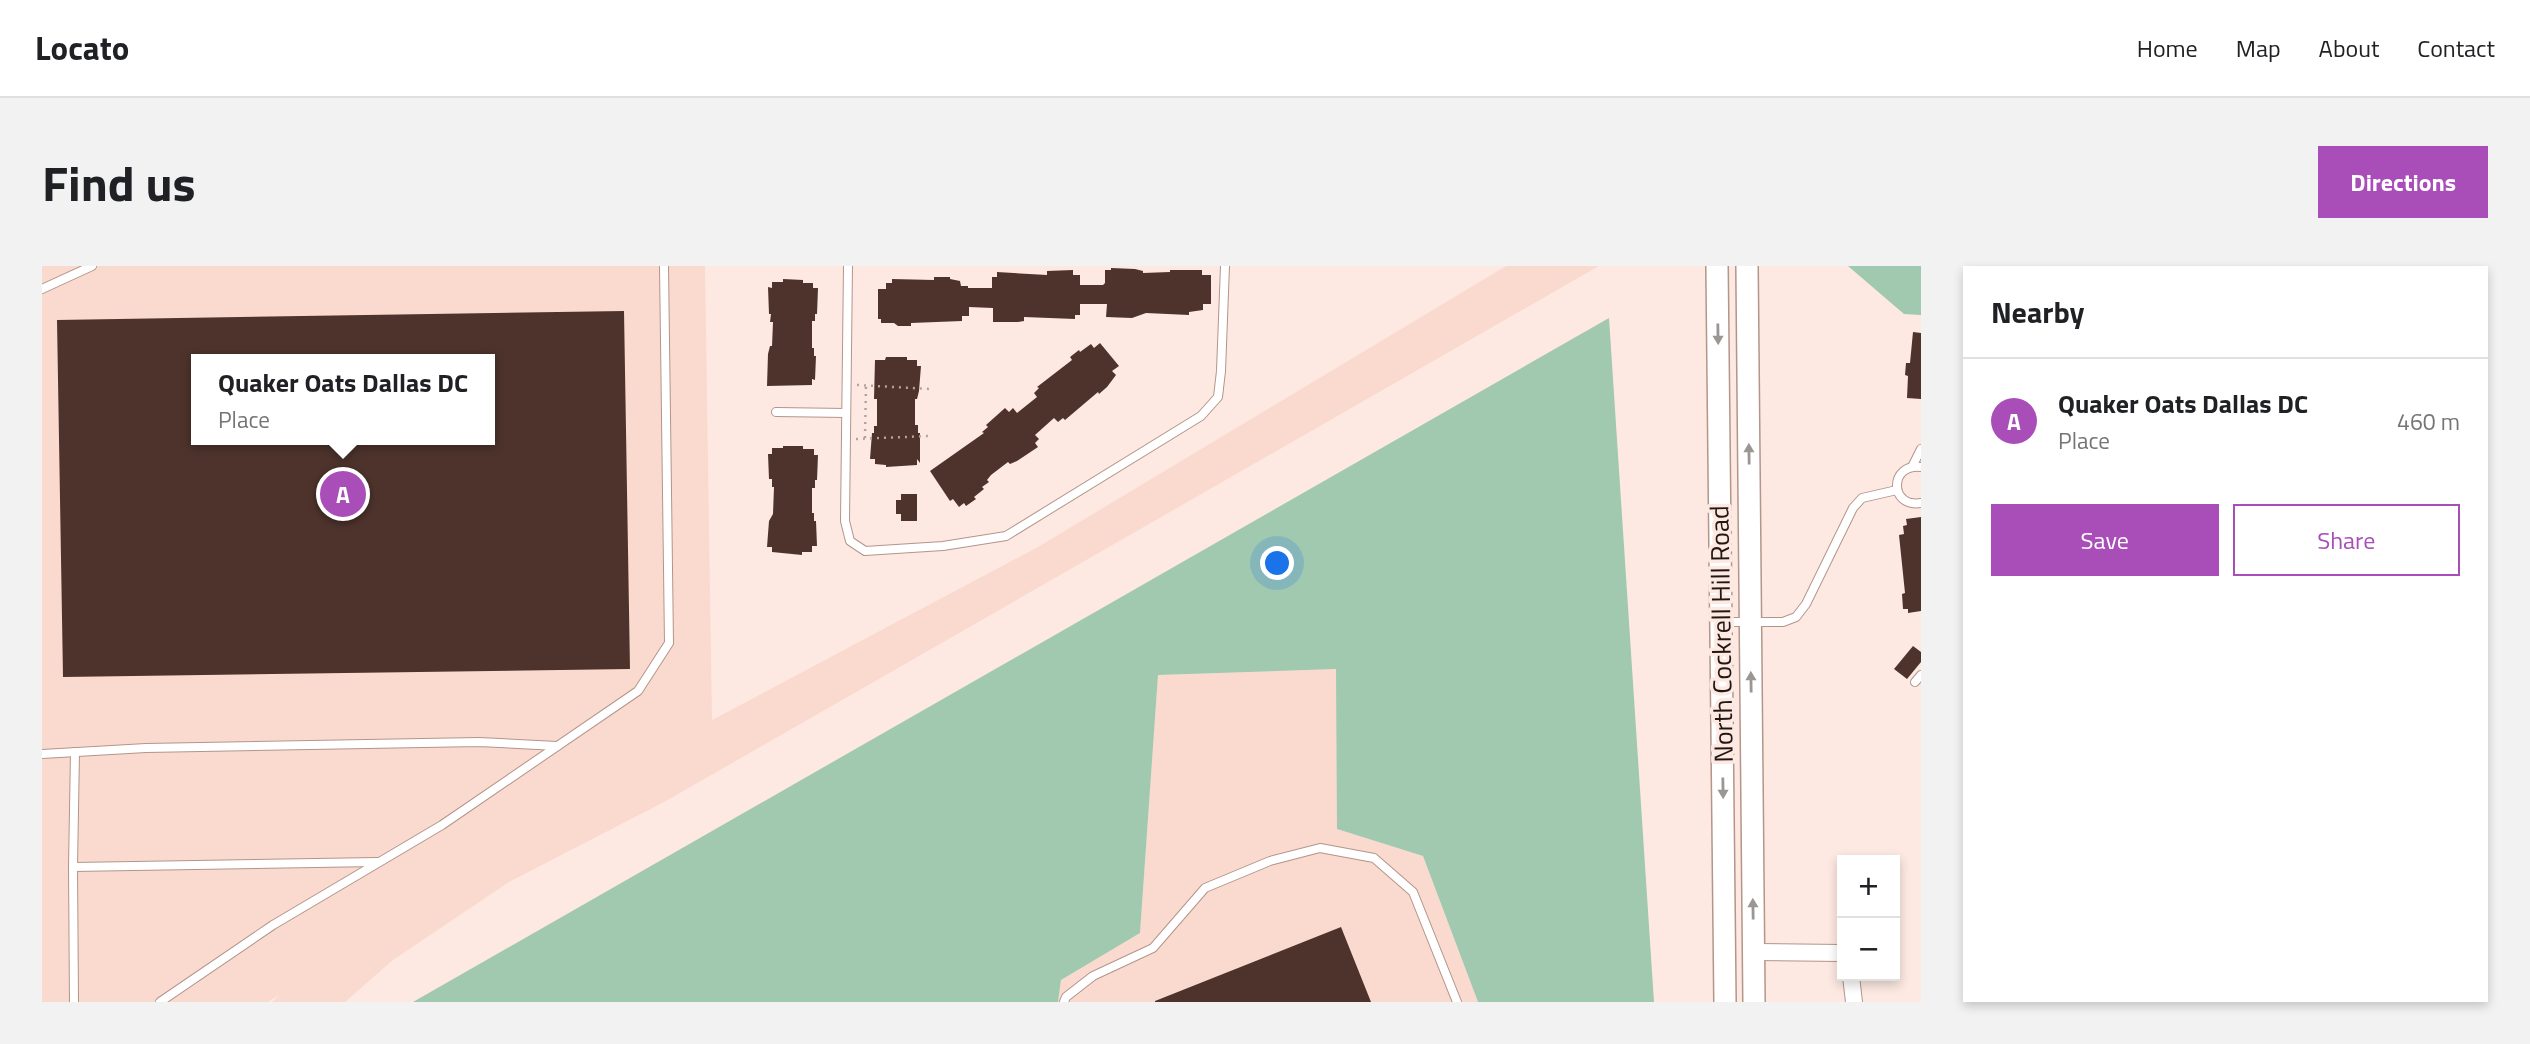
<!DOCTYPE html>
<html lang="en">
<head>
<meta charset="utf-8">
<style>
  body { margin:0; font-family:"Titillium Web",sans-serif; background:#f2f2f2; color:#202124 }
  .controls { position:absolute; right:21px; bottom:21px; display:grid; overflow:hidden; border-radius:0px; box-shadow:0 4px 10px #0003 }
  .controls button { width:63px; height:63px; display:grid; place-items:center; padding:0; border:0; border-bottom:2px solid #e0e0e0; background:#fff; color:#202124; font:35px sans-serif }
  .you { position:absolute; left:1236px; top:298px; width:24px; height:24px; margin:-18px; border:5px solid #fff; border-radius:50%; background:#1a73e8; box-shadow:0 0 0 10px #1a73e833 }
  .badge { display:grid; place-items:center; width:46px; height:46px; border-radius:50%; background:#a94eb9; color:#fff; font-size:23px; font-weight:700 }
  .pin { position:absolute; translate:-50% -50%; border:4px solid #fff; box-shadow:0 2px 7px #0006 }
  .popup { position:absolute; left:149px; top:88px; width:304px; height:91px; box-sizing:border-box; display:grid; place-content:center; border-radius:0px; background:#fff; filter:drop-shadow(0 2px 5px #0005); font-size:23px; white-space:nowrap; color:#757577 }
  .popup b { font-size:26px; color:#202124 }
  .popup::after { content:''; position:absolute; left:50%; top:100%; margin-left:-14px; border:14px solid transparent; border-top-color:#fff }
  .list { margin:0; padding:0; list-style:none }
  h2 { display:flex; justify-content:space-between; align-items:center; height:91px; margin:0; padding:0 28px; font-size:30px }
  h2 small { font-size:23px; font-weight:400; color:#757577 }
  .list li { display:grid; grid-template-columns:46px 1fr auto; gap:21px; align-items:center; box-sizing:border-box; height:126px; padding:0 28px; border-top:2px solid #e0e0e0 }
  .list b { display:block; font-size:26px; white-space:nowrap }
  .list p { margin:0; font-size:23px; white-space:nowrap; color:#757577 }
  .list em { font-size:23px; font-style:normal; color:#757577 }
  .actions { display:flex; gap:14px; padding:21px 28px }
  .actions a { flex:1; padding:16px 0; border:2px solid #a94eb9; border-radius:0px; text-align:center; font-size:24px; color:#a94eb9 }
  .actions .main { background:#a94eb9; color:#fff }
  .map { position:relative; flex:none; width:1879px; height:736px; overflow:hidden; border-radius:0px }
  header { display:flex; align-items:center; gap:42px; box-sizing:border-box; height:98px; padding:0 35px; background:#fff; border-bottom:2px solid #e0e0e0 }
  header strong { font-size:33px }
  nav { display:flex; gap:38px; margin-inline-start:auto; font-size:24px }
  .intro { display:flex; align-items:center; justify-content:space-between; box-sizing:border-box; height:168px; padding:0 42px }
  h1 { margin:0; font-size:49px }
  .button { padding:18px 32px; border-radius:0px; background:#a94eb9; color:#fff; font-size:24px; font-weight:700 }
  main { display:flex; gap:42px; padding:0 42px }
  aside { flex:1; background:#fff; border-radius:0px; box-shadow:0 4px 10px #0003 }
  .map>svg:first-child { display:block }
  .built { fill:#fadace; fill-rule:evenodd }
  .forest { fill:#a1c9af }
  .building { fill:#4d332c; fill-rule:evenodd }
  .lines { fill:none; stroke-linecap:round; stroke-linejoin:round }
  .service-casing { stroke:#b3958a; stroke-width:10 }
  .minor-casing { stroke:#b3958a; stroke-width:18 }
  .secondary-casing { stroke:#b3958a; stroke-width:24 }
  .path { stroke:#b4a39d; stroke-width:2.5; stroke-dasharray:2 5; stroke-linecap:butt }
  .service { stroke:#fff; stroke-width:8 }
  .minor { stroke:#fff; stroke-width:16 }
  .secondary { stroke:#fff; stroke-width:21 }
  .oneway { fill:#9b9694 }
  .labels { text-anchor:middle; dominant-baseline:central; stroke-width:7; stroke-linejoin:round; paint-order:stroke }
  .street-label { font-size:26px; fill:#211612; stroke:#fde9e2 }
</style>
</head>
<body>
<header>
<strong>Locato</strong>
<nav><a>Home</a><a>Map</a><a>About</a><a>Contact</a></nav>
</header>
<div class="intro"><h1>Find us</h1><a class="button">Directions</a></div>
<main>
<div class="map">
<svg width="1879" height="736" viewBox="0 0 1879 736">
  <rect width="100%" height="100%" fill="#fde9e2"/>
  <g class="built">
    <path d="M 0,0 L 663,0 L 670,454 L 996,281 L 1464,0 L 1557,0 L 624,535 L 467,616 L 351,694 L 303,736 L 230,736 L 237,729 L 226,736 L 0,736 ZM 154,93 L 448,93 L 448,174 L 154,174 Z"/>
    <path d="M 1295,403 L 1295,563 L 1381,590 L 1436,736 L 1016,736 L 1019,714 L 1098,667 L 1116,409 Z"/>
  </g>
  <g class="forest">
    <path d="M 1806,0 L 1879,0 L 1879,49 L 1862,48 Z"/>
    <path d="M 1567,52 L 1612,736 L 1436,736 L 1381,590 L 1295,563 L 1294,403 L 1116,409 L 1098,667 L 1019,714 L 1016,736 L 371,736 Z"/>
  </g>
  <g class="building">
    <path d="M 1069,2 L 1093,3 L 1101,5 L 1101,7 L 1128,6 L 1128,4 L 1160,4 L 1160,9 L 1169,9 L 1169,38 L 1161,38 L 1161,44 L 1147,46 L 1147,49 L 1104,47 L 1090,52 L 1064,51 L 1065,38 L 1038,38 L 1038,49 L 1033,49 L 1033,53 L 982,51 L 982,55 L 976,56 L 951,56 L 951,42 L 927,41 L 927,50 L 920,50 L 920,55 L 869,57 L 869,60 L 856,60 L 852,57 L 839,57 L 839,53 L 836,53 L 836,23 L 844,23 L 844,17 L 850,17 L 850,13 L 892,14 L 892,11 L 908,11 L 908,13 L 918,15 L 919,20 L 926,20 L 926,22 L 950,22 L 950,11 L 955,11 L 955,6 L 1005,9 L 1005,5 L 1031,4 L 1031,9 L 1038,9 L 1038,19 L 1061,19 L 1063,17 L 1063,4 L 1069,4 Z"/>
    <path d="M 741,13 L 761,14 L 761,17 L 771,17 L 771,22 L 776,22 L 775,48 L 773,48 L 773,55 L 770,55 L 770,82 L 772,82 L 772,90 L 774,90 L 773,114 L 770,113 L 770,119 L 725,120 L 726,88 L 728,80 L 730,80 L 731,56 L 728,56 L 729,48 L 727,48 L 726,21 L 730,22 L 730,16 L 741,16 Z"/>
    <path d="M 582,45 L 588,403 L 21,411 L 15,54 ZM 154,93 L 448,93 L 448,174 L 154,174 Z"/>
    <path d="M 1871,66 L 1879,67 L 1879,133 L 1865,132 L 1866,110 L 1863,109 L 1864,97 L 1868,97 Z"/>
    <path d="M 1058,77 L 1077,100 L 1070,105 L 1074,109 L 1065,121 L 1057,128 L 1056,126 L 1023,154 L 1021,152 L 1016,156 L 1012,152 L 993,169 L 997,173 L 993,177 L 996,181 L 975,195 L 968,198 L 966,196 L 949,209 L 945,214 L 947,216 L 940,221 L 942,223 L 932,231 L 934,233 L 924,240 L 922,237 L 917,241 L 911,233 L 908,235 L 888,205 L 942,167 L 940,166 L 946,161 L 944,159 L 963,142 L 967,146 L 971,142 L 975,147 L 995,131 L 992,127 L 997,122 L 995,121 L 1030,94 L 1028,91 L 1037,84 L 1038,86 L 1049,78 L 1052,82 Z"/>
    <path d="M 844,91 L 865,91 L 865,94 L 875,94 L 875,100 L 879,100 L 877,125 L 875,133 L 873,133 L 873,159 L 876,159 L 876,167 L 878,167 L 878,197 L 875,193 L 875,199 L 844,201 L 844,199 L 833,198 L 833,193 L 828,193 L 830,167 L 832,167 L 832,160 L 835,160 L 835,133 L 832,133 L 833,94 L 843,94 Z"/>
    <path d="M 741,180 L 761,180 L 761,183 L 772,183 L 772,189 L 776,189 L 775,214 L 773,214 L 773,222 L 770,222 L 770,247 L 772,247 L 772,255 L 774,255 L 775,280 L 770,280 L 770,286 L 760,286 L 760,289 L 730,286 L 730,281 L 725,281 L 727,255 L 731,248 L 732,221 L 730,221 L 730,213 L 727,213 L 726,188 L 730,188 L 730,182 L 741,182 Z"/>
    <path d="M 859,228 L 875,228 L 875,255 L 859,255 L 859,248 L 854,248 L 854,234 L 859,234 Z"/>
    <path d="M 1879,251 L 1879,345 L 1866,347 L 1866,343 L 1861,343 L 1860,328 L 1863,327 L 1857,269 L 1862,268 L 1861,260 L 1865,259 L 1864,253 Z"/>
    <path d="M 1871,380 L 1879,386 L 1879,396 L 1865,413 L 1852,403 Z"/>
    <path d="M 1299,661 L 1329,736 L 1113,736 L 1113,735 Z"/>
  </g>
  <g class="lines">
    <defs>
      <g id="service">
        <path d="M 806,0 L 803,255 L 808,275 L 823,285 L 901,280 L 964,270 L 1159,150 L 1176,131 L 1179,105 L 1183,0"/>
        <path d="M 0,23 L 50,0"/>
        <path d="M 734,146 L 804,147"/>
        <path d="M 1870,201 L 1879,183"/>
        <path d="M 1879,201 C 1847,197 1847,242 1879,237"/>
        <path d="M 1679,356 L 1741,356 L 1754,351 L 1764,338 L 1811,242 L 1820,232 L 1855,224"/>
        <path d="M 1873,416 L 1879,409"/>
        <path d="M 33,486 L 31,601 L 335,596"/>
        <path d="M 0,488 L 104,482 L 437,476 L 515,480"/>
        <path d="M 31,601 L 32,736"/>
        <path d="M 118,736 L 231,659 L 400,559 L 596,425 L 627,377 L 622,0"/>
        <path d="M 1022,736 L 1024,731 L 1051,710 L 1111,682 L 1163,622 L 1228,595 L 1278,582 L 1332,592 L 1371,626 L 1415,736"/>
      </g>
      <g id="minor">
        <path d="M 1712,686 L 1800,687"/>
        <path d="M 1809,710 L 1812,736"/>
      </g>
      <g id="secondary">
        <path d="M 1675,0 L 1683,736"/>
        <path d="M 1705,0 L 1712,736"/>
      </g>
    </defs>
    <use href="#service" class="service-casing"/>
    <use href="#minor" class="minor-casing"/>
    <use href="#secondary" class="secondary-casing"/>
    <g class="path">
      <path d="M 815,119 L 889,123"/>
      <path d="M 823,172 L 824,119"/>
      <path d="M 814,173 L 886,170"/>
    </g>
    <use href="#service" class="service"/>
    <use href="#minor" class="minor"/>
    <use href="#secondary" class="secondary"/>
  </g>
  <defs><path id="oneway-solid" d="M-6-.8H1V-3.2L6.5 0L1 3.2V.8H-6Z" transform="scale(1.75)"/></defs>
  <g class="oneway">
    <use href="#oneway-solid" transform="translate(1676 68) rotate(89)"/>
    <use href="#oneway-solid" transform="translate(1707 188) rotate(-91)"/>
    <use href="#oneway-solid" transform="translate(1709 416) rotate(-91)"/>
    <use href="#oneway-solid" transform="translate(1681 522) rotate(89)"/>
    <use href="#oneway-solid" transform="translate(1711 643) rotate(-91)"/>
  </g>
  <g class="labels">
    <g class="street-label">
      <text transform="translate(1679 368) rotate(-91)">North Cockrell Hill Road</text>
    </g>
  </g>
</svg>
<div class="controls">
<button>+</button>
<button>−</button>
</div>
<div class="you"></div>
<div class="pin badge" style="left:301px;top:228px">A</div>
<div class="popup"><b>Quaker Oats Dallas DC</b>Place</div>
</div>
<aside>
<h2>Nearby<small></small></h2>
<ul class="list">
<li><span class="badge">A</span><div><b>Quaker Oats Dallas DC</b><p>Place</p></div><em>460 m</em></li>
</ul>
<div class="actions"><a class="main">Save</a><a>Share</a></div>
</aside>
</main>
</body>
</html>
